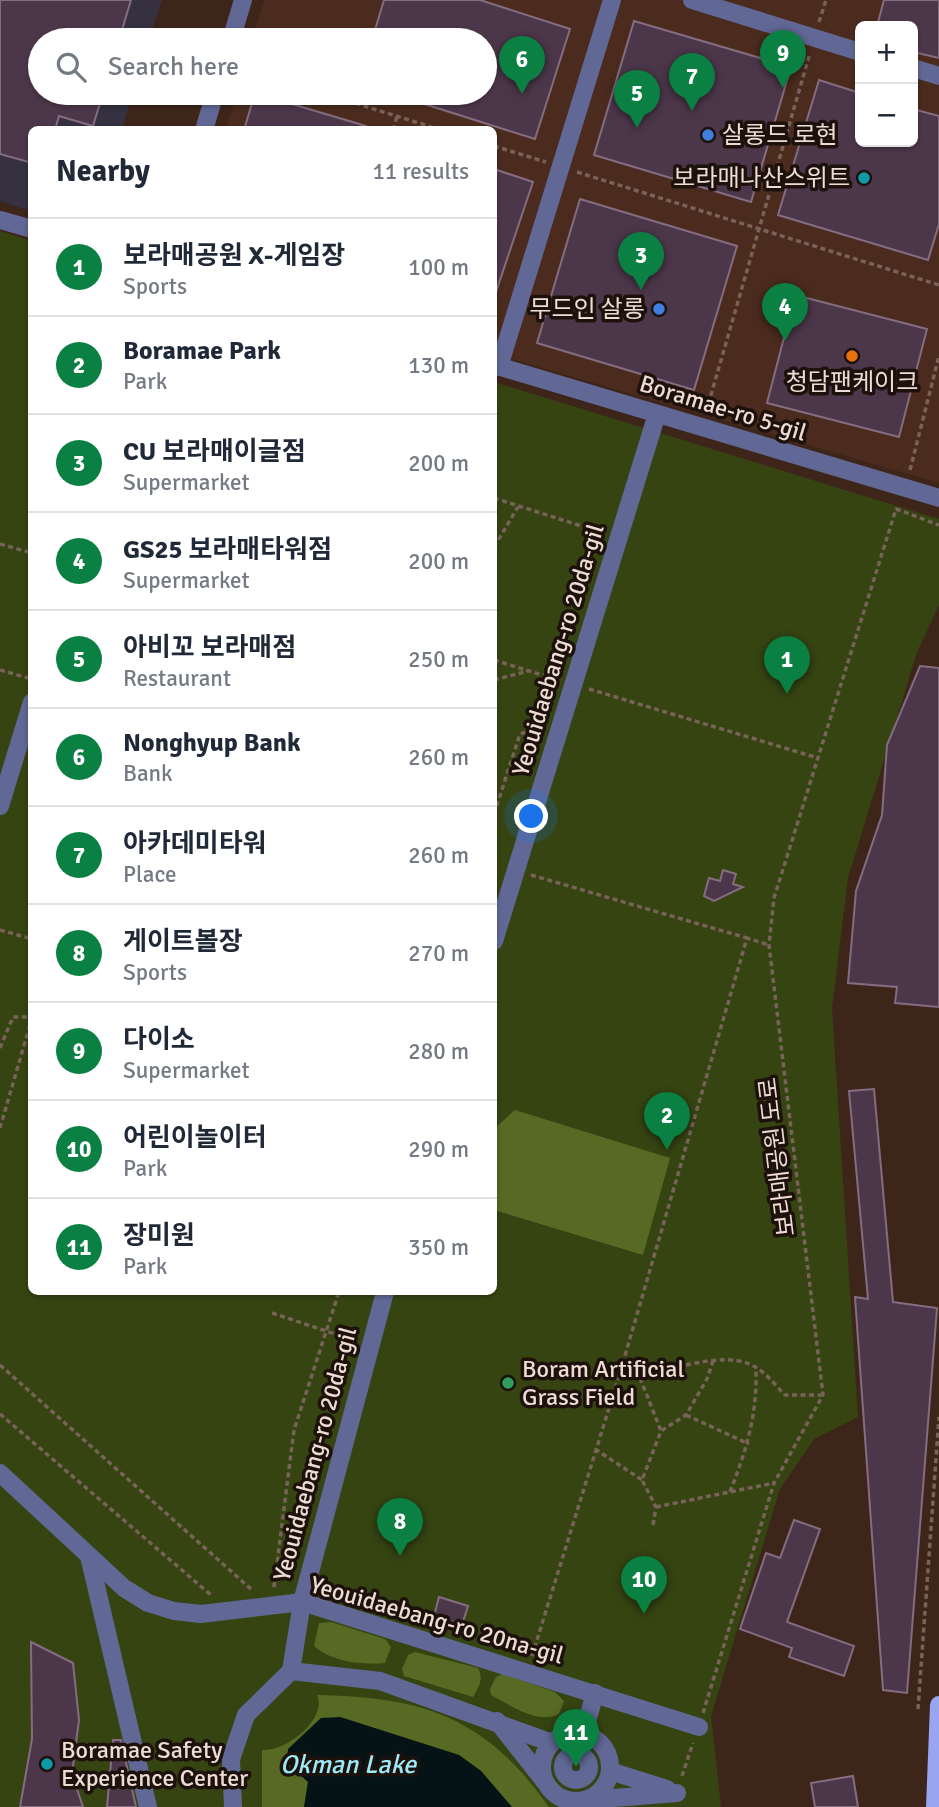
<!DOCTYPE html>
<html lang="en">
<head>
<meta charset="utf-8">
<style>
  body { margin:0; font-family:Signika,"Noto Sans KR",sans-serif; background:#f2f2f3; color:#1f2937 }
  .controls { position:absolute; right:21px; top:21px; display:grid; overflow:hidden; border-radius:10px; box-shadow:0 2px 5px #0004 }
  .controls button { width:63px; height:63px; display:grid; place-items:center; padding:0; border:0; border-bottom:2px solid #e0e1e3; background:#fff; color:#1f2937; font:35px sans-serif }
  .you { position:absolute; left:532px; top:817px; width:24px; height:24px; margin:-18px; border:5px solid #fff; border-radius:50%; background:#1a73e8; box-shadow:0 0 0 10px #1a73e833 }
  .badge { display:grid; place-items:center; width:46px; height:46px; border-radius:50%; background:#0b8043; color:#fff; font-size:23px; font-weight:700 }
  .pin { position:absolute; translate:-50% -58px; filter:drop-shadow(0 2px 4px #0008) }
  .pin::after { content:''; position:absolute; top:37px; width:24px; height:21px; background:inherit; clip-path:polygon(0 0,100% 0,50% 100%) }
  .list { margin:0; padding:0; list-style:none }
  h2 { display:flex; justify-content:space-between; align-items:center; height:91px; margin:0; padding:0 28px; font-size:30px }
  h2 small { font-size:23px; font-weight:400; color:#747a83 }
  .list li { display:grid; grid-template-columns:46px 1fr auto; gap:21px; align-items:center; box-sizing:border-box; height:98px; padding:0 28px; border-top:2px solid #e0e1e3 }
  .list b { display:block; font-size:26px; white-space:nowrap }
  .list p { margin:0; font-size:23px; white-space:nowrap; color:#747a83 }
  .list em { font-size:23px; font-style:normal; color:#747a83 }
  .icon { flex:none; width:38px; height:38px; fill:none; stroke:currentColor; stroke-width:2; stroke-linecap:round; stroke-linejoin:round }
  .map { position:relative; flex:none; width:939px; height:1807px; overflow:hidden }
  .search { position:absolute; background:#fff; box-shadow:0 2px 5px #0004; left:28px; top:28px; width:469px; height:77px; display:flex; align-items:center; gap:18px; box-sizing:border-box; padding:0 24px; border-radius:38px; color:#747a83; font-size:26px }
  .panel { position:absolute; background:#fff; box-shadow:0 2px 5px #0004; left:28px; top:126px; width:469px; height:1169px; border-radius:10px }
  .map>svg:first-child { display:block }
  .built { fill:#4b2b1d; fill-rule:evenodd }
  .medical { fill:#353141 }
  .green { fill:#364412 }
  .forest { fill:#566a23 }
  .water { fill:#061316 }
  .building { fill:#4c374a; stroke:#846c81; stroke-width:2 }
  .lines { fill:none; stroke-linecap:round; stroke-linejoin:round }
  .path { stroke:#796258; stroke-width:3.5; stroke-dasharray:5 3.5; stroke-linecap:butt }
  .minor { stroke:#616896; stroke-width:18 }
  .major { stroke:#99a5f0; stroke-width:18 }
  .shop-dot { fill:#3f7fe0; stroke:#1d110c; stroke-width:2.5 }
  .culture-dot { fill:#0f9aa8; stroke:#1d110c; stroke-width:2.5 }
  .food-dot { fill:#e8710a; stroke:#1d110c; stroke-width:2.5 }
  .leisure-dot { fill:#2e9e5b; stroke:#1d110c; stroke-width:2.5 }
  .labels { text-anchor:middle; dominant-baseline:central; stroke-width:7; stroke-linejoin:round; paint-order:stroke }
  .poi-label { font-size:24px; fill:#eddbd4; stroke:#1d110c; text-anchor:start }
  .street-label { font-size:24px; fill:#eddbd4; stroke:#1d110c }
  .water-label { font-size:26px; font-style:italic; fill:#9de9f8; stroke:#1d110c }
</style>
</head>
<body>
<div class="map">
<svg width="939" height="1807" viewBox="0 0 939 1807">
  <rect width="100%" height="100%" fill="#3e251a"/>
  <path class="built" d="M 264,0 L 939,0 L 939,483 L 494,354 L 494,130 L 226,130 L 237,93 L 485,93 L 485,40 L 252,40 ZM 860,26 L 913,26 L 913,142 L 860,142 Z"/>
  <path class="medical" d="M 0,0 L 162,0 L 149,40 L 40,40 L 40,93 L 133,93 L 122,129 L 32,130 L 31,211 L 0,201 Z"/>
  <path class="green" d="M 0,231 L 32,241 L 32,1292 L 494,1292 L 494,382 L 939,519 L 939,605 L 917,652 L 848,878 L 832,1008 L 858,1417 L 814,1439 L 780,1489 L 711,1716 L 721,1807 L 0,1807 Z"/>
  <g class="forest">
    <path d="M 515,1110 L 670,1158 L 643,1255 L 494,1210 L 494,1129 Z"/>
    <path d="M 331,1622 L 385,1639 L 391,1647 L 385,1663 C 362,1665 332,1662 314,1646 L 319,1623 Z"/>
    <path d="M 415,1652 L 478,1668 C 484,1679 479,1687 473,1697 L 404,1676 L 402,1669 L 408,1655 Z"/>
    <path d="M 503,1674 L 555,1692 L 564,1701 L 559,1714 C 538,1725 510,1705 491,1695 L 490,1689 L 496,1677 Z"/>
    <path d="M 317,1695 C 424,1697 485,1717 549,1807 L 512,1807 L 481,1771 L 459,1755 L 340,1717 L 286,1758 L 308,1782 L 304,1807 L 262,1807 L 262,1750 C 285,1752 328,1719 317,1695 Z"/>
  </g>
  <path class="water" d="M 340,1717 L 459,1755 L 481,1771 L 512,1807 L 304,1807 L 308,1782 L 287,1763 L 288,1749 L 321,1718 Z"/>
  <g class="building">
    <path d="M 0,0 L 131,0 L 119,40 L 40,40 L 40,93 L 103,93 L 93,126 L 59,116 L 55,130 L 32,130 L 32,163 L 0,154 Z"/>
    <path d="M 384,0 L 480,0 L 570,29 L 535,139 L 399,96 L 400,93 L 485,93 L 485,40 L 372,40 Z"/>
    <path d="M 884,0 L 939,0 L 939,58 L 913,52 L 913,26 L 877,26 Z"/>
    <path d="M 634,21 L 791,67 L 751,202 L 594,155 Z"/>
    <path d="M 819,80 L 860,93 L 860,142 L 913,142 L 913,109 L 939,116 L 939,224 L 928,260 L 778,215 Z"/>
    <path d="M 255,93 L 366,126 L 366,130 L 244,130 Z"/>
    <path d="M 494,169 L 533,182 L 496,292 L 494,292 Z"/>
    <path d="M 580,199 L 737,246 L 694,390 L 537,343 Z"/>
    <path d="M 795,295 L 927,329 L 899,437 L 767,403 Z"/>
    <path d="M 920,666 L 939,668 L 939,1007 L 895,1003 L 897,987 L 848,983 L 856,891 L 882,815 L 887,745 Z"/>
    <path d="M 723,870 L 736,874 L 733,884 L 743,887 L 714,901 L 704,896 L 709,878 L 720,881 Z"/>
    <path d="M 874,1089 L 893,1302 L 937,1308 L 907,1693 L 883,1690 L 855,1297 L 868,1299 L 849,1091 Z"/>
    <path d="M 794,1520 L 820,1529 L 787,1622 L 854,1646 L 844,1676 L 789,1657 L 792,1648 L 740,1629 L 766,1553 L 780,1558 Z"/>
    <path d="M 439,1597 L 468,1606 L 462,1625 L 434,1616 Z"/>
    <path d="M 31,1642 L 73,1663 L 79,1720 L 72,1774 L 83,1807 L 20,1807 L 32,1739 Z"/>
    <path d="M 113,1740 L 121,1740 L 136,1807 L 107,1807 Z"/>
    <path d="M 853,1776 L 858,1807 L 815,1807 L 811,1783 Z"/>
  </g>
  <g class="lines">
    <g class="path">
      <path d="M 819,22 L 826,0"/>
      <path d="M 323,93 L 441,130"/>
      <path d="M 393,130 L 397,116"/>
      <path d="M 494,146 L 546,162"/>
      <path d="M 577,172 L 939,285"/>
      <path d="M 706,412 L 810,53"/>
      <path d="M 910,470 L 939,356"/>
      <path d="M 494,498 L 603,533"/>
      <path d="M 0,544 L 32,553"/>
      <path d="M 494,547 L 518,507"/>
      <path d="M 494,660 L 558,680"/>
      <path d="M 0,670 L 32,679"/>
      <path d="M 494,680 L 528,671"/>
      <path d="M 589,689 L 818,758"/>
      <path d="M 494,814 L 520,734 L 543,726"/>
      <path d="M 531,875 L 747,938"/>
      <path d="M 0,930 L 32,939"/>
      <path d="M 0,1048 L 13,1017 L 32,1017"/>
      <path d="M 0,1128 L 32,1018"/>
      <path d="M 272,1313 L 353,1340"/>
      <path d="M 0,1365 L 252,1590"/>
      <path d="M 619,1376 C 659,1378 723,1345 757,1368 C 767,1374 776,1386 785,1395 L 822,1395"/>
      <path d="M 640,1378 L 661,1431"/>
      <path d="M 0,1414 L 211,1595"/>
      <path d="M 686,1415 L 749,1444"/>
      <path d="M 595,1449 L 642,1480"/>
      <path d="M 730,1492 C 747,1448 757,1416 756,1369"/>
      <path d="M 656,1507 L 774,1483"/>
      <path d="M 653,1525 L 656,1507 L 642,1480 L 661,1431 L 686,1415 L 707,1379 L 714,1358"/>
      <path d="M 274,1587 L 294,1430 L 339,1292"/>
      <path d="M 532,1656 L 619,1376 L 747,938 L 769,945"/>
      <path d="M 918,1709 L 939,1417"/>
      <path d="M 703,1713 L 774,1483 L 823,1395 L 769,945 L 774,898 L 896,509 L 939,525"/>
      <path d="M 682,1776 L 693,1743"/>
    </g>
    <g class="minor">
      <path d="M 692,0 L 860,52"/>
      <path d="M 231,40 L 243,0"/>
      <path d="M 913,68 L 939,76"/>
      <path d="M 204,130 L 215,93"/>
      <path d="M 0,220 L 32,229"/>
      <path d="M 494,365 L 939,498"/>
      <path d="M 499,367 L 612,0"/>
      <path d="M 0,806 L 32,702"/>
      <path d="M 494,941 L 657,414"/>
      <path d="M 0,1473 L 124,1588 L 148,1603 L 174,1611 L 201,1614 L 302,1602 L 699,1727"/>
      <path d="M 89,1556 L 148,1807"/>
      <path d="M 291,1671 L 302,1602 L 385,1292"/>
      <path d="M 291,1671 L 380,1681 L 552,1743"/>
      <path d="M 497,1721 L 545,1782"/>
      <circle cx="576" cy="1767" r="34"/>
      <path d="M 581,1743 L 595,1693"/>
      <circle cx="576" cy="1767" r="13"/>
      <path d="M 610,1771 L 667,1789"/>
      <path d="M 589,1800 L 677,1793"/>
      <path d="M 233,1807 L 231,1759 L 246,1715 L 291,1671"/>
    </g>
    <path class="major" d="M 935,1807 L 939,1705"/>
  </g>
  <g class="shop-dot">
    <circle cx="708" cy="135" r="7"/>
    <circle cx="659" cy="309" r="7"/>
  </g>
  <g class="culture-dot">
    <circle cx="864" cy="178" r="7"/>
    <circle cx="47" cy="1764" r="7"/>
  </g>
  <circle class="food-dot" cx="852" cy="356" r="7"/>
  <circle class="leisure-dot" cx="508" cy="1383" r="7"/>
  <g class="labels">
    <g class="poi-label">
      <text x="722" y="135">살롱드 로현</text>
      <text x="850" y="178" text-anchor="end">보라매나산스위트</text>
      <text x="645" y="309" text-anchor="end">무드인 살롱</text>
      <text x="852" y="382" text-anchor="middle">청담팬케이크</text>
      <text x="522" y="1369">Boram Artificial<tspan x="522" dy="28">Grass Field</tspan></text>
      <text x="61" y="1750">Boramae Safety<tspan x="61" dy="28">Experience Center</tspan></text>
    </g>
    <g class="street-label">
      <text transform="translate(723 408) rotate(17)">Boramae-ro 5-gil</text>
      <text transform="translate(558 650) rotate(-73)">Yeouidaebang-ro 20da-gil</text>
      <text transform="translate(777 1157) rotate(-97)">보라매공원 도로</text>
      <text transform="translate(315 1454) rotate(-75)">Yeouidaebang-ro 20da-gil</text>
      <text transform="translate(437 1620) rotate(16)">Yeouidaebang-ro 20na-gil</text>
    </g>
    <g class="water-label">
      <text x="348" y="1765">Okman Lake</text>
    </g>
  </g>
</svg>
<div class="controls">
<button>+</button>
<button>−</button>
</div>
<div class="you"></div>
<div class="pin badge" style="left:787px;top:694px">1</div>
<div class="pin badge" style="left:667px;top:1150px">2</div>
<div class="pin badge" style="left:641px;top:290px">3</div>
<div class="pin badge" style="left:785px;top:341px">4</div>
<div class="pin badge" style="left:637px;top:128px">5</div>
<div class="pin badge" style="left:522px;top:94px">6</div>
<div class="pin badge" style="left:692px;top:111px">7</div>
<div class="pin badge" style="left:400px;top:1556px">8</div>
<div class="pin badge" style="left:783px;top:88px">9</div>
<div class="pin badge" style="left:644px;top:1614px">10</div>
<div class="pin badge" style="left:576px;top:1767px">11</div>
<div class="search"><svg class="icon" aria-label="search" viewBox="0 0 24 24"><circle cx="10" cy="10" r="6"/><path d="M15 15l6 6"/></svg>Search here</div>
<section class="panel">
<h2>Nearby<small>11 results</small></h2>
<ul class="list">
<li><span class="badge">1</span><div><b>보라매공원 X-게임장</b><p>Sports</p></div><em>100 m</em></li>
<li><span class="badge">2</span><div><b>Boramae Park</b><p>Park</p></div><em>130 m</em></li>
<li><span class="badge">3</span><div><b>CU 보라매이글점</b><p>Supermarket</p></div><em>200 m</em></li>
<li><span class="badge">4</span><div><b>GS25 보라매타워점</b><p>Supermarket</p></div><em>200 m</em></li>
<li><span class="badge">5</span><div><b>아비꼬 보라매점</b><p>Restaurant</p></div><em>250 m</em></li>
<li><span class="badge">6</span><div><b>Nonghyup Bank</b><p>Bank</p></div><em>260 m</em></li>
<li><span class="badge">7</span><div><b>아카데미타워</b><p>Place</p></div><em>260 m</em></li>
<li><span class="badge">8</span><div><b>게이트볼장</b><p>Sports</p></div><em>270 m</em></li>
<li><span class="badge">9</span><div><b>다이소</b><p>Supermarket</p></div><em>280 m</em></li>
<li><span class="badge">10</span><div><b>어린이놀이터</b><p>Park</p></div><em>290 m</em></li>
<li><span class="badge">11</span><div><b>장미원</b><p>Park</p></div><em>350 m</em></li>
</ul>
</section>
</div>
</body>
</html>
